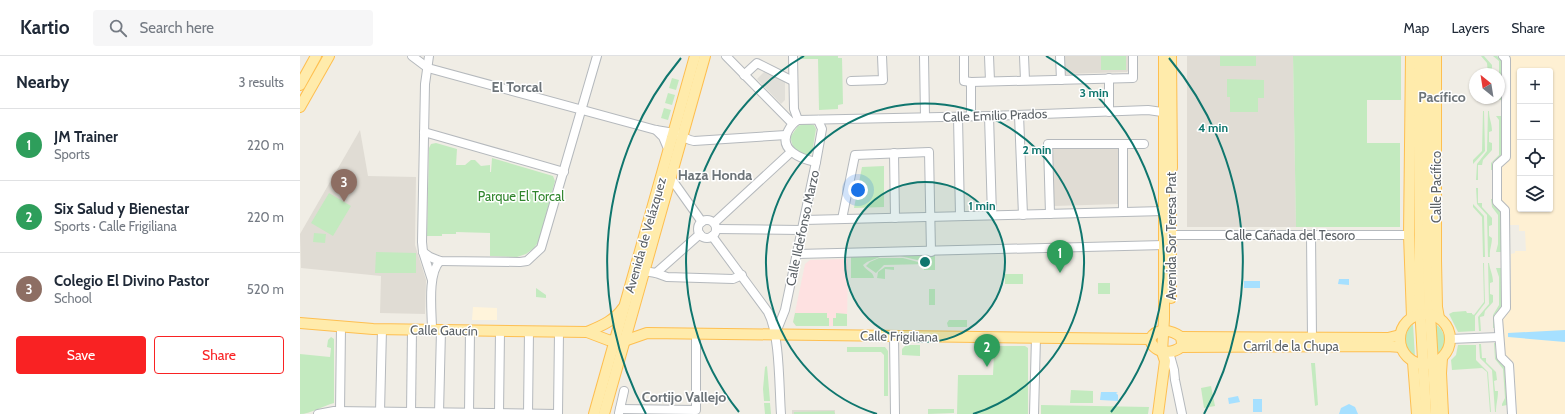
<!DOCTYPE html>
<html lang="en">
<head>
<meta charset="utf-8">
<style>
  body { margin:0; font-family:Cabin,sans-serif; background:#f6f6f7; color:#1f2937 }
  .controls { position:absolute; right:12px; top:12px; display:grid; overflow:hidden; border-radius:4px; box-shadow:0 1px 3px #0004 }
  .controls button { width:36px; height:36px; display:grid; place-items:center; padding:0; border:0; border-bottom:1px solid #e0e1e3; background:#fff; color:#1f2937; font:20px sans-serif }
  .compass { position:absolute; left:1169px; top:12px; width:36px; height:36px; border-radius:50%; background:#fff; box-shadow:0 1px 3px #0004; rotate:330deg }
  .you { position:absolute; left:558px; top:134px; width:14px; height:14px; margin:-10px; border:3px solid #fff; border-radius:50%; background:#1a73e8; box-shadow:0 0 0 6px #1a73e833 }
  .badge { display:grid; place-items:center; width:26px; height:26px; border-radius:50%; background:#f92223; color:#fff; font-size:13px; font-weight:700 }
  .pin { position:absolute; translate:-50% -33px; filter:drop-shadow(0 1px 2px #0008) }
  .pin::after { content:''; position:absolute; top:21px; width:14px; height:12px; background:inherit; clip-path:polygon(0 0,100% 0,50% 100%) }
  .list { margin:0; padding:0; list-style:none }
  h2 { display:flex; justify-content:space-between; align-items:center; height:52px; margin:0; padding:0 16px; font-size:17px }
  h2 small { font-size:13px; font-weight:400; color:#747a83 }
  .list li { display:grid; grid-template-columns:26px 1fr auto; gap:12px; align-items:center; box-sizing:border-box; height:72px; padding:0 16px; border-top:1px solid #e0e1e3 }
  .list b { display:block; font-size:15px; white-space:nowrap }
  .list p { margin:0; font-size:13px; white-space:nowrap; color:#747a83 }
  .list em { font-size:13px; font-style:normal; color:#747a83 }
  .actions { display:flex; gap:8px; padding:12px 16px }
  .actions a { flex:1; padding:9px 0; border:1px solid #f92223; border-radius:4px; text-align:center; font-size:14px; color:#f92223 }
  .actions .main { background:#f92223; color:#fff }
  .icon { flex:none; width:22px; height:22px; fill:none; stroke:currentColor; stroke-width:2; stroke-linecap:round; stroke-linejoin:round }
  .map { position:relative; flex:none; width:1265px; height:358px; overflow:hidden }
  header { display:flex; align-items:center; gap:24px; box-sizing:border-box; height:56px; padding:0 20px; background:#fff; border-bottom:1px solid #e0e1e3 }
  header strong { font-size:19px }
  nav { display:flex; gap:22px; margin-inline-start:auto; font-size:14px }
  .search { width:280px; height:36px; background:#f6f6f7; display:flex; align-items:center; gap:10px; box-sizing:border-box; padding:0 14px; border-radius:4px; color:#747a83; font-size:15px }
  main { display:flex }
  aside { flex:1; background:#fff }
  .map>svg:first-child { display:block }
  .commercial { fill:#fff4db }
  .industrial { fill:#e1dfd9 }
  .education { fill:#e0dcd4 }
  .medical { fill:#fee1e1 }
  .green { fill:#c3eabf }
  .sand { fill:#fef0d3; fill-rule:evenodd }
  .water { fill:#a6e0ff }
  .lines { fill:none; stroke-linecap:round; stroke-linejoin:round }
  .minor-casing { stroke:#b5b9bd; stroke-width:10 }
  .major-casing { stroke:#febf50; stroke-width:12 }
  .minor { stroke:#fff; stroke-width:8 }
  .major { stroke:#ffebab; stroke-width:10 }
  .ring { fill:none; stroke:#0f766e; stroke-width:2 }
  .labels { text-anchor:middle; dominant-baseline:central; stroke-width:3; stroke-linejoin:round; paint-order:stroke }
  .street-label { font-size:13px; fill:#5c6267; stroke:#fff }
  .park-label { font-size:13px; fill:#30852d; stroke:#fff }
  .neighbourhood-label { font-size:14px; font-weight:bold; fill:#6d7479; stroke:#fff }
  .centre { fill:#0f766e; stroke:#fff; stroke-width:2 }
  .ring-label { font-size:12px; text-anchor:middle; font-weight:bold; fill:#0f766e; stroke:#fff; stroke-width:3; stroke-linejoin:round; paint-order:stroke }
</style>
</head>
<body>
<header>
<strong>Kartio</strong>
<div class="search"><svg class="icon" aria-label="search" viewBox="0 0 24 24"><circle cx="10" cy="10" r="6"/><path d="M15 15l6 6"/></svg>Search here</div>
<nav><a>Map</a><a>Layers</a><a>Share</a></nav>
</header>
<main>
<aside>
<h2>Nearby<small>3 results</small></h2>
<ul class="list">
<li><span class="badge" style="background:#2e9e5b">1</span><div><b>JM Trainer</b><p>Sports</p></div><em>220 m</em></li>
<li><span class="badge" style="background:#2e9e5b">2</span><div><b>Six Salud y Bienestar</b><p>Sports · Calle Frigiliana</p></div><em>220 m</em></li>
<li><span class="badge" style="background:#8d6e63">3</span><div><b>Colegio El Divino Pastor</b><p>School</p></div><em>520 m</em></li>
</ul>
<div class="actions"><a class="main">Save</a><a>Share</a></div>
</aside>
<div class="map">
<svg width="1265" height="358" viewBox="0 0 1265 358">
  <rect width="100%" height="100%" fill="#f0ede5"/>
  <path class="commercial" d="M 173,251 L 197,252 L 197,264 L 172,264 Z"/>
  <path class="industrial" d="M 465,15 L 485,25 L 485,44 L 481,48 L 457,23 Z"/>
  <g class="education">
    <path d="M 764,0 L 830,0 L 830,13 L 827,16 L 765,18 L 764,16 Z"/>
    <path d="M 887,0 L 993,0 L 996,171 L 887,171 Z"/>
    <path d="M 60,74 L 68,120 L 116,121 L 115,189 L 126,224 L 125,258 L 80,257 L 81,220 L 1,212 L 0,178 Z"/>
    <path d="M 820,91 L 820,148 L 754,150 L 753,92 Z"/>
    <rect x="492" y="354" width="43" height="4"/>
  </g>
  <path class="medical" d="M 548,203 L 547,270 L 496,270 L 494,268 L 493,266 L 505,208 L 510,204 Z"/>
  <g class="green">
    <path d="M 500,0 L 538,0 L 538,2 L 542,2 L 543,48 L 538,49 L 538,53 L 519,54 L 518,3 L 500,3 Z"/>
    <rect x="801" y="0" width="25" height="14"/>
    <rect x="920" y="0" width="36" height="10"/>
    <path d="M 993,0 L 1101,0 L 1101,44 L 1067,44 L 1067,87 L 1100,87 L 1100,171 L 996,171 Z"/>
    <path d="M 1181,0 L 1184,0 L 1192,9 L 1192,17 L 1188,18 L 1187,7 Z"/>
    <path d="M 1193,0 L 1197,0 L 1202,4 L 1201,44 L 1196,43 L 1199,42 L 1199,5 Z"/>
    <path d="M 372,22 L 379,24 L 376,34 L 369,32 Z"/>
    <path d="M 927,23 L 964,24 L 964,42 L 958,42 L 958,56 L 930,56 L 930,41 L 927,41 Z"/>
    <path d="M 368,37 L 375,39 L 372,49 L 365,47 Z"/>
    <path d="M 364,52 L 371,54 L 368,64 L 361,62 Z"/>
    <path d="M 1183,55 L 1184,55 L 1185,95 L 1173,108 L 1173,104 L 1182,95 Z"/>
    <path d="M 1188,55 L 1189,55 C 1189,63 1192,67 1192,75 L 1189,76 L 1189,86 L 1192,87 L 1192,94 L 1183,104 L 1182,109 L 1178,109 L 1178,124 L 1176,124 L 1177,108 L 1187,95 Z"/>
    <path d="M 1196,60 L 1201,60 L 1201,99 L 1192,107 L 1192,114 L 1191,114 L 1191,107 L 1199,99 L 1199,64 Z"/>
    <path d="M 506,67 L 514,69 L 516,73 L 512,97 C 500,105 490,90 491,80 L 498,70 Z"/>
    <path d="M 136,87 L 157,93 L 156,109 L 165,109 L 171,104 L 175,104 L 181,110 L 190,109 L 190,116 L 191,116 L 192,102 L 253,120 L 255,125 L 239,185 L 234,192 L 226,198 L 217,201 L 190,200 L 190,177 L 156,176 L 156,178 L 142,178 L 142,180 L 127,180 L 129,92 L 131,88 Z"/>
    <path d="M 584,110 L 584,151 L 554,152 L 562,111 Z"/>
    <path d="M 1176,132 L 1178,132 L 1178,147 L 1182,147 L 1182,151 L 1192,162 L 1192,169 L 1189,170 L 1189,180 L 1192,182 C 1192,189 1189,194 1190,201 L 1188,201 L 1187,159 L 1177,148 Z"/>
    <path d="M 29,137 L 51,150 L 33,180 L 11,167 Z"/>
    <path d="M 1191,143 L 1193,143 L 1193,149 L 1201,156 L 1201,196 L 1196,196 L 1198,188 L 1198,159 L 1192,151 Z"/>
    <path d="M 1173,148 L 1184,160 L 1185,201 L 1183,201 L 1182,161 L 1173,151 Z"/>
    <path d="M 14,177 L 26,178 L 25,187 L 13,186 Z"/>
    <path d="M 76,196 L 116,197 L 116,217 L 75,217 Z"/>
    <path d="M 635,198 L 635,214 L 624,214 L 624,210 L 629,210 L 631,207 L 628,202 L 617,204 L 600,200 L 580,201 L 567,206 L 563,209 C 566,215 573,215 574,222 L 551,222 L 551,199 Z"/>
    <path d="M 579,202 L 603,202 L 618,206 L 627,203 L 630,207 L 629,208 L 584,209 L 576,217 L 566,210 L 570,206 Z"/>
    <path d="M 1183,207 L 1184,207 L 1185,247 L 1175,260 L 1175,275 L 1158,276 L 1149,258 L 1153,256 L 1166,255 L 1167,257 L 1172,257 L 1172,258 L 1174,259 L 1184,246 Z"/>
    <path d="M 1188,207 L 1189,207 C 1190,214 1193,219 1193,226 L 1190,227 L 1190,238 L 1193,239 L 1193,246 L 1185,255 L 1184,260 L 1180,261 L 1181,275 L 1179,275 L 1178,261 L 1189,248 Z"/>
    <path d="M 585,211 L 594,211 L 594,214 L 585,213 L 585,223 L 577,222 L 578,216 Z"/>
    <path d="M 1196,212 L 1202,212 L 1202,250 L 1194,259 L 1195,272 L 1193,272 L 1193,259 L 1199,249 L 1199,221 Z"/>
    <rect x="705" y="218" width="18" height="10"/>
    <rect x="798" y="227" width="12" height="11"/>
    <path d="M 236,232 L 246,239 L 246,242 L 236,241 Z"/>
    <rect x="629" y="233" width="6" height="16"/>
    <path d="M 495,257 L 527,257 L 527,262 L 529,262 L 529,270 L 496,270 L 493,266 Z"/>
    <path d="M 536,257 L 547,258 L 547,270 L 533,270 L 533,262 L 536,262 Z"/>
    <path d="M 649,264 L 667,264 L 667,271 L 648,271 L 647,267 Z"/>
    <path d="M 1134,267 C 1147,275 1149,291 1136,301 Z"/>
    <path d="M 1113,268 L 1115,301 C 1103,292 1102,278 1113,268 Z"/>
    <path d="M 31,281 L 34,283 L 34,347 C 23,350 10,358 0,358 L 0,298 L 30,301 L 31,292 L 27,291 L 28,284 Z"/>
    <path d="M 1194,287 L 1195,287 L 1196,302 L 1205,310 L 1207,349 L 1202,350 L 1202,348 L 1205,342 L 1203,313 L 1195,303 Z"/>
    <path d="M 1179,288 L 1181,288 L 1182,302 L 1186,302 L 1186,306 L 1196,316 L 1197,324 L 1194,325 L 1195,335 L 1198,335 C 1198,343 1196,348 1196,356 L 1195,356 L 1192,314 L 1180,302 Z"/>
    <path d="M 606,289 L 620,289 L 620,300 L 602,299 L 602,293 Z"/>
    <path d="M 1158,289 L 1176,289 L 1176,304 L 1188,316 L 1191,356 L 1190,356 L 1187,316 L 1182,312 L 1152,314 L 1151,304 L 1156,299 Z"/>
    <path d="M 690,290 L 725,290 L 728,292 L 728,358 L 657,358 L 658,319 L 693,319 L 694,296 L 690,294 Z"/>
    <path d="M 547,291 L 585,291 L 588,295 L 588,340 L 584,340 L 584,299 L 581,296 L 547,296 Z"/>
    <path d="M 1011,307 L 1015,307 L 1018,349 L 1015,350 Z"/>
    <path d="M 467,310 L 470,345 L 464,345 L 463,333 L 465,311 Z"/>
    <path d="M 911,330 L 915,350 L 904,352 L 901,332 Z"/>
    <path d="M 771,334 L 793,335 L 793,347 L 770,347 Z"/>
    <path d="M 464,347 L 470,347 L 471,358 L 465,358 Z"/>
    <path d="M 741,349 L 849,351 L 848,358 L 741,358 Z"/>
    <path d="M 628,353 L 654,353 L 654,357 L 628,358 Z"/>
    <path d="M 534,355 L 535,358 L 494,358 L 494,356 Z"/>
  </g>
  <path class="sand" d="M 1210,0 L 1265,0 L 1265,358 L 1217,358 L 1214,307 L 1204,299 L 1203,262 L 1211,253 L 1211,198 L 1215,197 L 1215,195 L 1226,195 L 1225,175 L 1219,175 L 1219,169 L 1210,169 L 1210,153 L 1202,146 L 1202,111 L 1210,103 ZM 1220,15 L 1250,15 L 1250,153 L 1220,153 Z"/>
  <g class="water">
    <path d="M 1039,223 L 1049,223 L 1049,229 L 1038,228 Z"/>
    <rect x="944" y="225" width="16" height="7"/>
    <path d="M 1265,274 L 1265,286 L 1208,281 L 1208,277 Z"/>
    <path d="M 801,336 L 818,336 L 816,337 L 818,339 L 818,345 L 800,344 Z"/>
    <path d="M 938,340 L 940,346 L 929,348 L 928,342 Z"/>
    <rect x="953" y="343" width="9" height="13"/>
    <path d="M 1049,348 L 1055,351 L 1058,358 L 1039,358 L 1041,352 Z"/>
  </g>
  <g class="lines">
    <defs>
      <g id="minor">
        <path d="M 112,0 L 128,12 L 356,74 L 374,77 L 390,84 L 394,85 L 486,79"/>
        <path d="M 129,0 L 125,28 L 122,186 L 123,196 L 132,224"/>
        <path d="M 426,0 L 492,67"/>
        <path d="M 493,0 L 494,53 L 498,64"/>
        <path d="M 624,0 L 625,61"/>
        <path d="M 664,0 L 664,25 L 671,26 L 833,22 L 833,0"/>
        <path d="M 689,0 L 690,25"/>
        <path d="M 724,0 L 725,24"/>
        <path d="M 760,0 L 761,24"/>
        <path d="M 1203,0 L 1206,3 L 1206,101 L 1197,109 L 1197,146 L 1205,154 L 1206,252 L 1198,262 L 1201,301 L 1209,309 L 1212,358"/>
        <path d="M 444,19 L 457,7 L 493,25"/>
        <path d="M 809,22 L 809,56"/>
        <path d="M 551,25 L 583,24 L 582,0"/>
        <path d="M 671,26 L 671,60"/>
        <path d="M 719,59 L 723,159"/>
        <path d="M 689,60 L 692,159"/>
        <path d="M 658,61 L 660,160"/>
        <path d="M 356,74 L 363,81 L 369,95"/>
        <path d="M 124,76 L 264,116"/>
        <path d="M 823,88 L 823,156"/>
        <path d="M 594,97 L 595,162"/>
        <path d="M 516,106 C 501,103 478,94 488,75 C 491,69 493,67 498,64 L 689,60 L 848,54 L 869,57"/>
        <path d="M 370,121 L 402,166"/>
        <path d="M 750,158 L 748,88 L 844,88"/>
        <path d="M 542,163 L 555,99 L 629,96 L 631,196"/>
        <path d="M 504,164 L 864,155"/>
        <circle cx="407" cy="173" r="9"/>
        <path d="M 414,167 L 491,96"/>
        <path d="M 416,173 L 501,174"/>
        <path d="M 871,179 L 1109,179"/>
        <path d="M 1011,179 L 1012,282"/>
        <path d="M 412,180 L 468,256 C 480,278 479,331 481,358"/>
        <path d="M 123,196 L 130,201 L 140,205 L 220,206 L 227,205 L 241,192 L 297,0"/>
        <path d="M 497,198 L 864,189"/>
        <path d="M 344,215 L 356,217 L 367,221 L 433,223 L 442,219"/>
        <path d="M 356,217 L 400,178"/>
        <path d="M 132,274 C 132,256 127,218 140,205"/>
        <path d="M 475,279 L 485,254 L 516,106 L 522,73 L 518,64"/>
        <path d="M 594,280 L 595,358"/>
        <path d="M 1150,283 L 1199,281"/>
        <path d="M 869,296 L 874,314 L 875,324 L 882,358"/>
        <path d="M 320,353 L 396,354 L 396,277"/>
        <path d="M 40,356 L 41,270"/>
        <path d="M 80,356 L 82,273"/>
        <path d="M 139,357 L 141,274"/>
        <path d="M 169,357 L 170,274"/>
        <path d="M 199,357 L 200,275"/>
        <path d="M 319,357 L 324,335"/>
        <path d="M 18,358 L 34,355 L 257,358"/>
        <path d="M 111,358 L 112,273"/>
        <path d="M 228,358 L 229,275"/>
        <path d="M 258,358 L 259,276"/>
        <path d="M 734,358 L 736,281"/>
      </g>
      <g id="major">
        <path d="M 871,0 L 872,112"/>
        <path d="M 1111,0 L 1109,179 L 1112,261"/>
        <path d="M 1119,0 L 1120,250 L 1126,358"/>
        <path d="M 1128,0 L 1127,178 L 1130,258 L 1136,358"/>
        <path d="M 1136,0 L 1136,205 L 1137,251 L 1139,262"/>
        <path d="M 0,29 L 16,0"/>
        <path d="M 0,51 L 29,0"/>
        <path d="M 871,242 L 871,150"/>
        <circle cx="1125" cy="283" r="25"/>
        <path d="M 0,267 L 73,273 L 287,276 L 308,284 L 320,285"/>
        <path d="M 287,276 C 301,270 314,265 323,252"/>
        <path d="M 881,281 L 1088,282 L 1100,279"/>
        <path d="M 850,283 C 857,271 872,274 881,281 L 882,287"/>
        <path d="M 850,283 C 853,297 871,299 881,291"/>
        <path d="M 324,285 L 347,277 L 850,283"/>
        <path d="M 881,291 L 1087,290 L 1101,291"/>
        <path d="M 1142,302 L 1141,317 L 1143,358"/>
        <path d="M 1113,306 L 1117,358"/>
        <path d="M 294,358 L 395,0"/>
        <path d="M 304,358 L 405,0"/>
        <path d="M 858,358 L 865,305 L 862,296 L 864,263 L 864,0"/>
      </g>
    </defs>
    <use href="#minor" class="minor-casing"/>
    <use href="#major" class="major-casing"/>
    <use href="#minor" class="minor"/>
    <use href="#major" class="major"/>
  </g>
  <circle cx="625" cy="206" r="80" fill="#0f766e" fill-opacity=".12"/>
  <g class="ring">
    <circle cx="625" cy="206" r="80"/>
    <path d="M577 358A159 159 0 1 1 673 358"/>
    <path d="M439 356A239 239 0 0 1 504 0M746 0A239 239 0 0 1 811 356"/>
    <path d="M346 358A318 318 0 0 1 381 2M869 2A318 318 0 0 1 904 358"/>
  </g>
  <g class="labels">
    <g class="street-label">
      <text transform="translate(695 59) rotate(-2)">Calle Emilio Prados</text>
      <text transform="translate(1136 131) rotate(-90)">Calle Pacífico</text>
      <text transform="translate(502 172) rotate(-78)">Calle Ildefonso Marzo</text>
      <text transform="translate(345 179) rotate(-74)">Avenida de Velázquez</text>
      <text x="990" y="179">Calle Cañada del Tesoro</text>
      <text transform="translate(871 180) rotate(-90)">Avenida Sor Teresa Prat</text>
      <text transform="translate(144 274) rotate(1)">Calle Gaucín</text>
      <text transform="translate(599 280) rotate(1)">Calle Frigiliana</text>
      <text x="991" y="290">Carril de la Chupa</text>
    </g>
    <g class="park-label">
      <text x="221" y="140">Parque El Torcal</text>
    </g>
    <g class="neighbourhood-label">
      <text x="217" y="31">El Torcal</text>
      <text x="1142" y="41">Pacífico</text>
      <text x="415" y="119">Haza Honda</text>
      <text x="384" y="341">Cortijo Vallejo</text>
    </g>
  </g>
  <circle cx="625" cy="206" r="6" class="centre"/>
  <g class="ring-label">
    <text x="794" y="41">3 min</text>
    <text x="913" y="76">4 min</text>
    <text x="737" y="98">2 min</text>
    <text x="682" y="154">1 min</text>
  </g>
</svg>
<div class="controls">
<button>+</button>
<button>−</button>
<button><svg class="icon" aria-label="locate" viewBox="0 0 24 24"><circle cx="12" cy="12" r="6"/><path d="M12 2v4M12 18v4M2 12h4M18 12h4"/></svg></button>
<button><svg class="icon" aria-label="layers" viewBox="0 0 24 24"><path d="M12 4l9 5-9 5-9-5zM3 14l9 5 9-5"/></svg></button>
</div>
<svg class="compass" viewBox="-18 -18 36 36"><path d="M0-13l5 13h-10z" fill="#e53935"/><path d="M0 13l5-13h-10z" fill="#747a83"/></svg>
<div class="you"></div>
<div class="pin badge" style="left:760px;top:217px;background:#2e9e5b">1</div>
<div class="pin badge" style="left:687px;top:311px;background:#2e9e5b">2</div>
<div class="pin badge" style="left:44px;top:146px;background:#8d6e63">3</div>
</div>
</main>
</body>
</html>
